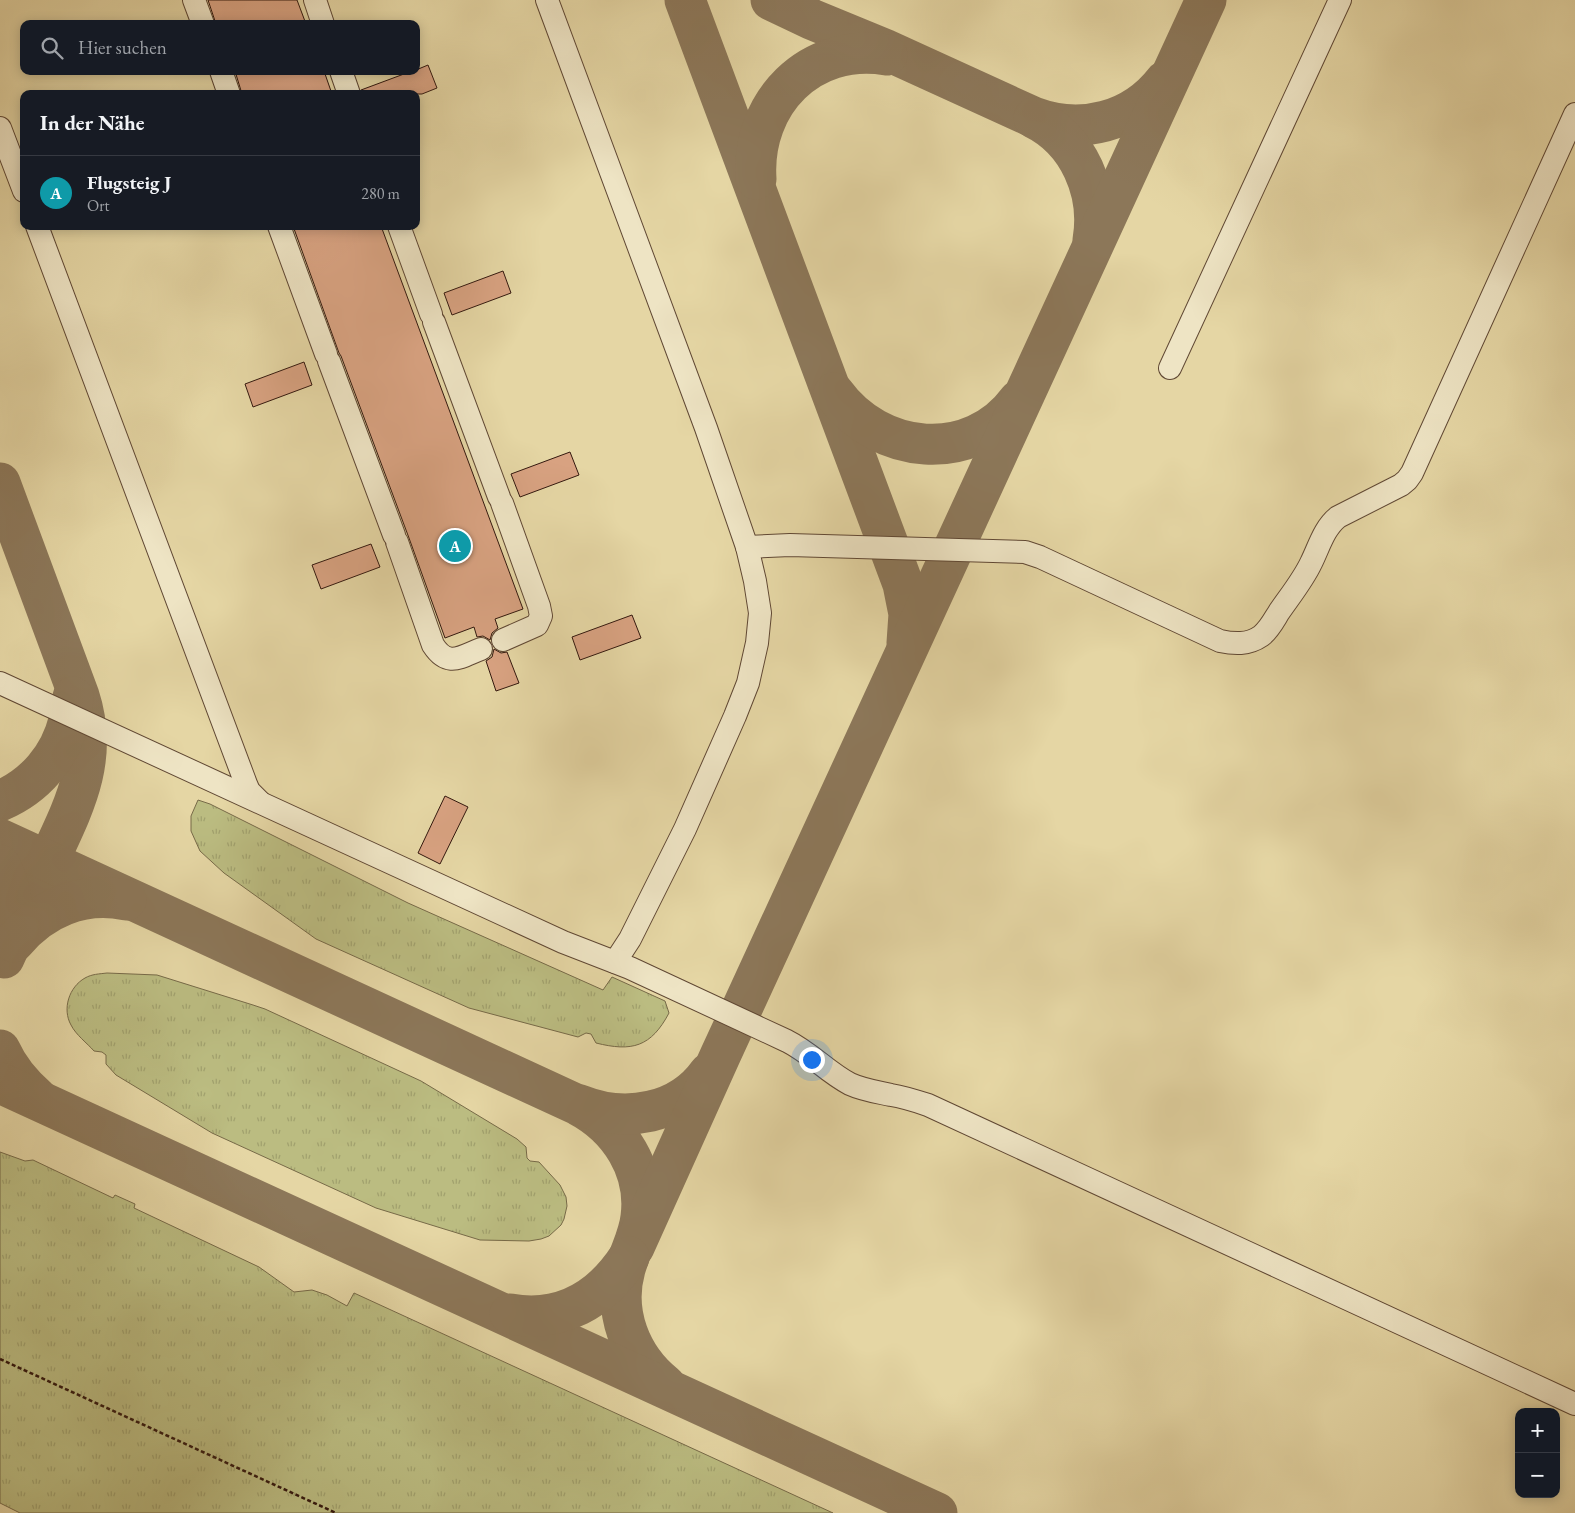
<!DOCTYPE html>
<html lang="de">
<head>
<meta charset="utf-8">
<style>
  body { margin:0; font-family:"EB Garamond",serif; background:#242831; color:#f1f3f6 }
  .controls { position:absolute; right:15px; bottom:15px; display:grid; overflow:hidden; border-radius:10px; box-shadow:0 2px 12px #0003 }
  .controls button { width:45px; height:45px; display:grid; place-items:center; padding:0; border:0; border-bottom:1px solid #363941; background:#171b24; color:#f1f3f6; font:25px sans-serif }
  .you { position:absolute; left:811px; top:1059px; width:18px; height:18px; margin:-12px; border:4px solid #fff; border-radius:50%; background:#1a73e8; box-shadow:0 0 0 8px #1a73e833 }
  .badge { display:grid; place-items:center; width:32px; height:32px; border-radius:50%; background:#0f766e; color:#fff; font-size:16px; font-weight:700 }
  .pin { position:absolute; translate:-50% -50%; border:2px solid #fff; box-shadow:0 1px 5px #0006 }
  .list { margin:0; padding:0; list-style:none }
  h2 { display:flex; justify-content:space-between; align-items:center; height:65px; margin:0; padding:0 20px; font-size:21px }
  h2 small { font-size:16px; font-weight:400; color:#9ea1a6 }
  .list li { display:grid; grid-template-columns:32px 1fr auto; gap:15px; align-items:center; box-sizing:border-box; height:75px; padding:0 20px; border-top:1px solid #363941 }
  .list b { display:block; font-size:19px; white-space:nowrap }
  .list p { margin:0; font-size:16px; white-space:nowrap; color:#9ea1a6 }
  .list em { font-size:16px; font-style:normal; color:#9ea1a6 }
  .icon { flex:none; width:28px; height:28px; fill:none; stroke:currentColor; stroke-width:2; stroke-linecap:round; stroke-linejoin:round }
  .map { position:relative; flex:none; width:1575px; height:1513px; overflow:hidden }
  .search { position:absolute; background:#171b24; box-shadow:0 2px 12px #0003; left:20px; top:20px; width:400px; height:55px; display:flex; align-items:center; gap:12px; box-sizing:border-box; padding:0 18px; border-radius:10px; color:#9ea1a6; font-size:19px }
  .panel { position:absolute; background:#171b24; box-shadow:0 2px 12px #0003; left:20px; top:90px; width:400px; height:140px; border-radius:10px }
  .map>svg:first-child { display:block }
  .grass { fill:url(#grass-tufts); stroke:#776a48 }
  .lines { fill:none; stroke-linecap:round; stroke-linejoin:round }
  .taxiway { stroke:#8c7759; stroke-width:41 }
  .building { fill:#d8a281; stroke:#33180e }
  .minor-casing { stroke:#604834; stroke-width:24 }
  .path { stroke:#33180e; stroke-width:2.5; stroke-dasharray:4 2.5; stroke-linecap:butt }
  .minor { stroke:#eee4c4; stroke-width:22 }
</style>
</head>
<body>
<div class="map">
<svg width="1575" height="1513" viewBox="0 0 1575 1513">
  <defs>
    <pattern id="grass-tufts" width="24" height="20" patternUnits="userSpaceOnUse" patternTransform="scale(1.25)"><rect width="24" height="20" fill="#bbbc81"/><path d="M3 7l-1-3M5 7V3M7 7l1-3M15 17l-1-3M17 17v-4M19 17l1-3" fill="none" stroke="#a1a16e"/></pattern>
  </defs>
  <rect width="100%" height="100%" fill="#e5d6a4"/>
  <filter id="stains"><feTurbulence type="fractalNoise" baseFrequency=".004" numOctaves="4"/><feColorMatrix values="0 0 0 0 .2 0 0 0 0 .09 0 0 0 0 .02 0 0 0 .5 -.17"/></filter>
  <radialGradient id="worn" r=".72"><stop offset=".6" stop-color="#630" stop-opacity="0"/><stop offset="1" stop-color="#630" stop-opacity=".3"/></radialGradient>
  <g class="grass">
    <path d="M 198,800 L 210,804 L 408,903 L 603,990 L 612,977 L 665,1001 L 669,1013 C 651,1047 632,1052 596,1043 L 591,1034 L 586,1033 L 578,1037 L 469,1008 L 316,939 L 224,873 L 200,851 L 191,831 L 191,816 Z"/>
    <path d="M 107,973 L 157,975 L 253,1005 L 265,1009 L 421,1081 L 517,1139 L 526,1147 L 527,1158 L 530,1161 L 539,1162 L 560,1185 L 566,1197 L 567,1206 L 564,1219 L 561,1225 L 549,1236 L 541,1239 L 529,1241 L 480,1240 L 376,1208 L 212,1133 L 116,1075 L 106,1064 L 106,1055 L 102,1052 L 94,1051 C 87,1043 76,1035 71,1025 C 62,1009 69,987 85,978 C 92,974 99,974 107,973 Z"/>
    <path d="M 0,1152 L 25,1161 L 33,1160 L 113,1198 L 115,1195 L 135,1204 L 134,1208 L 259,1267 L 294,1292 L 312,1290 L 327,1295 L 347,1306 L 354,1293 L 833,1513 L 20,1513 L 0,1503 Z"/>
  </g>
  <g class="lines">
    <g class="taxiway">
      <path d="M 685,0 L 903,584 L 909,614 L 907,643"/>
      <path d="M 771,0 L 811,19 L 884,49 L 1033,117 C 1081,135 1133,122 1165,81"/>
      <path d="M 1034,118 C 1079,140 1101,192 1093,240"/>
      <path d="M 756,179 C 751,103 810,42 887,55"/>
      <path d="M 834,393 C 879,455 971,465 1019,400"/>
      <path d="M 0,483 L 79,696 C 100,760 73,808 47,864 C 32,896 18,927 4,958"/>
      <path d="M 0,801 C 35,786 60,757 69,720 C 71,712 73,705 73,697"/>
      <path d="M 0,839 L 578,1105 C 620,1127 647,1170 641,1217 C 639,1236 630,1251 625,1269 C 613,1312 630,1357 665,1385"/>
      <path d="M 0,865 C 11,888 16,914 10,938"/>
      <path d="M 14,942 C 42,908 83,891 126,900"/>
      <path d="M 0,1050 C 9,1070 21,1084 37,1098"/>
      <path d="M 0,1083 L 937,1513"/>
      <path d="M 580,1105 C 625,1123 680,1114 709,1073"/>
      <path d="M 634,1247 L 720,1056 L 1206,0"/>
      <path d="M 510,1314 C 562,1323 601,1300 629,1257"/>
    </g>
  </g>
  <g class="building">
    <path d="M 208,0 L 297,0 L 306,24 L 216,24 Z"/>
    <path d="M 428,65 L 437,88 L 422,94 L 362,94 L 361,90 L 412,71 L 416,71 L 416,70 Z"/>
    <path d="M 235,71 L 324,71 L 332,94 L 242,94 Z"/>
    <path d="M 293,226 L 381,226 L 523,609 L 495,619 L 498,628 L 492,633 L 490,640 L 483,636 L 477,637 L 474,627 L 445,638 L 409,538 L 341,356 L 339,353 Z"/>
    <path d="M 503,271 L 511,293 L 452,315 L 444,293 Z"/>
    <path d="M 304,362 L 312,385 L 253,407 L 245,384 Z"/>
    <path d="M 570,452 L 579,475 L 520,497 L 511,474 Z"/>
    <path d="M 371,544 L 380,567 L 321,589 L 312,565 Z"/>
    <path d="M 632,615 L 641,638 L 580,660 L 572,637 Z"/>
    <path d="M 494,649 L 501,653 L 507,652 L 519,683 L 496,691 L 486,661 L 492,657 Z"/>
    <path d="M 445,796 L 468,807 L 440,864 L 418,853 Z"/>
  </g>
  <g class="lines">
    <defs>
      <g id="minor">
        <path d="M 194,0 L 203,24"/>
        <path d="M 315,0 L 323,24"/>
        <path d="M 547,0 L 706,428 L 747,547 L 755,581 L 760,613 L 757,643 L 748,683 L 735,716 L 685,829 L 630,939 L 615,962"/>
        <path d="M 221,71 L 229,94"/>
        <path d="M 341,71 L 349,94"/>
        <path d="M 0,128 L 24,191"/>
        <path d="M 37,226 L 246,784 L 249,791 L 259,801"/>
        <path d="M 279,226 L 326,354"/>
        <path d="M 399,226 L 431,314"/>
        <path d="M 434,322 L 499,497"/>
        <path d="M 329,361 L 394,535"/>
        <path d="M 1170,368 L 1340,0"/>
        <path d="M 502,503 L 539,606 L 541,616 L 537,625 L 503,640"/>
        <path d="M 397,542 L 433,645 C 448,668 460,657 481,649"/>
        <path d="M 747,547 L 790,545 L 1025,552 L 1040,557 L 1220,641 C 1234,644 1248,645 1261,636 C 1269,630 1274,620 1279,612 C 1290,596 1303,580 1311,563 C 1319,547 1324,528 1338,517 L 1401,485 L 1407,480 L 1412,473 L 1575,114"/>
        <path d="M 0,683 L 563,942 L 630,968 L 787,1041 C 811,1053 827,1072 850,1084 C 863,1090 877,1092 891,1095 C 904,1097 916,1101 928,1105 L 1575,1404"/>
      </g>
    </defs>
    <use href="#minor" class="minor-casing"/>
    <path class="path" d="M 0,1359 L 336,1513"/>
    <use href="#minor" class="minor"/>
  </g>
  <rect width="100%" height="100%" filter="url(#stains)"/>
  <rect width="100%" height="100%" fill="url(#worn)"/>
</svg>
<div class="controls">
<button>+</button>
<button>−</button>
</div>
<div class="you"></div>
<div class="pin badge" style="left:455px;top:546px;background:#0f9aa8">A</div>
<div class="search"><svg class="icon" aria-label="search" viewBox="0 0 24 24"><circle cx="10" cy="10" r="6"/><path d="M15 15l6 6"/></svg>Hier suchen</div>
<section class="panel">
<h2>In der Nähe<small></small></h2>
<ul class="list">
<li><span class="badge" style="background:#0f9aa8">A</span><div><b>Flugsteig J</b><p>Ort</p></div><em>280 m</em></li>
</ul>
</section>
</div>
</body>
</html>
